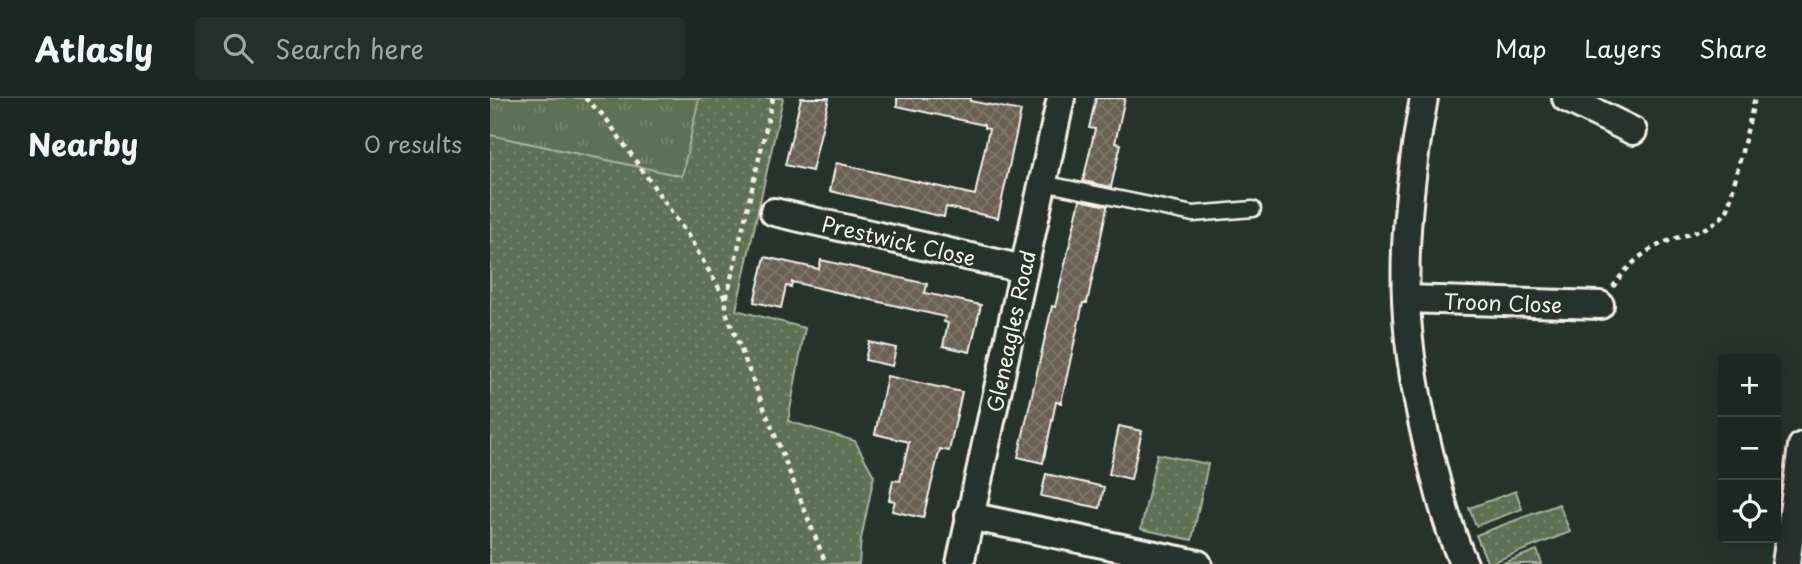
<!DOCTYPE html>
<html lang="en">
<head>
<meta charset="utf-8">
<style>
  body { margin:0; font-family:"Playpen Sans",sans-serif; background:#252e2a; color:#f1f3f6 }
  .controls { position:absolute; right:21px; bottom:21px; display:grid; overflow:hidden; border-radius:7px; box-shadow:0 4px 18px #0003 }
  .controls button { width:63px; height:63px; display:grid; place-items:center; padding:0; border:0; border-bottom:2px solid #3a4340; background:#1c2622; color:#f1f3f6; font:35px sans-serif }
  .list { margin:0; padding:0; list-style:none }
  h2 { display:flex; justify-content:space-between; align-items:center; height:91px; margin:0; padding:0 28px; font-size:30px }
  h2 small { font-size:23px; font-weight:400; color:#a0a5a5 }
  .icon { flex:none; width:38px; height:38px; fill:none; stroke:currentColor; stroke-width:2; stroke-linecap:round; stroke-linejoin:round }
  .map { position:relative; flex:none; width:1312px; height:466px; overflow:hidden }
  header { display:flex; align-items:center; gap:42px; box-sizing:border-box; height:98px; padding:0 35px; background:#1c2622; border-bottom:2px solid #3a4340 }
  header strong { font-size:33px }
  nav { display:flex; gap:38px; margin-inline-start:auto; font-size:24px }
  .search { width:490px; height:63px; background:#252e2a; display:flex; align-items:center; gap:18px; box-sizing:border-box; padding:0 24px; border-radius:7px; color:#a0a5a5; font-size:26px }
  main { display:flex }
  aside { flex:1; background:#1c2622 }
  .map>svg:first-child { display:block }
  .grass { fill:url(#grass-dots); stroke:#a9b19e; stroke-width:2 }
  .park { fill:url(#park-tufts); stroke:#a9b19e; stroke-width:2 }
  .building { fill:url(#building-cross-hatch); stroke:#f4f1e8; stroke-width:2 }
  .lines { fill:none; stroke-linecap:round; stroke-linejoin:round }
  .service-casing { stroke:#f4f1e8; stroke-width:19 }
  .minor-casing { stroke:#f4f1e8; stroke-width:32 }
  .path { stroke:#f4f1e8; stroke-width:4.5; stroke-dasharray:5 5; stroke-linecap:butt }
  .service { stroke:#26332d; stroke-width:14 }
  .minor { stroke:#26332d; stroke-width:26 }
  .labels { text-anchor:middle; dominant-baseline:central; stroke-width:5; stroke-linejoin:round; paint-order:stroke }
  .street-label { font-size:21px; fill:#f4f1e8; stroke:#26332d }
</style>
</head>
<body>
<header>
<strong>Atlasly</strong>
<div class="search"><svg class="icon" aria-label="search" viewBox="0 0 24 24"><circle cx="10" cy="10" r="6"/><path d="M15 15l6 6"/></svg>Search here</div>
<nav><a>Map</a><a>Layers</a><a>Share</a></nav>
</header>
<main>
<aside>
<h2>Nearby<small>0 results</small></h2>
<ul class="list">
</ul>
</aside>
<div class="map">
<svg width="1312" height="466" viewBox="0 0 1312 466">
  <defs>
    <pattern id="grass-dots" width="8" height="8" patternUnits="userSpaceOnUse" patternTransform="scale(1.75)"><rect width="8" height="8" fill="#5e7154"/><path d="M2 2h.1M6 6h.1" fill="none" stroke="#76866d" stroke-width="1.8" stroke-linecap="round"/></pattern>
    <pattern id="park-tufts" width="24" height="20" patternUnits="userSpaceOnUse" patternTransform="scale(1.75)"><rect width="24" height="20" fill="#5e7154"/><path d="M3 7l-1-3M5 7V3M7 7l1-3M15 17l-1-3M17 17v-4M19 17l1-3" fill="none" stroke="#76866d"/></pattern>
    <pattern id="building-cross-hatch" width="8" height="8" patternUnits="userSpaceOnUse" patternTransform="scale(1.75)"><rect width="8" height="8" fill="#6a6053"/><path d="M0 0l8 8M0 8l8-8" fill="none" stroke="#80776c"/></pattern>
  </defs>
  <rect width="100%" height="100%" fill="#26332d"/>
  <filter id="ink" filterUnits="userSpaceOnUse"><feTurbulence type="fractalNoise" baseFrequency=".0143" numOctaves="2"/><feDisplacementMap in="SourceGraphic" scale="14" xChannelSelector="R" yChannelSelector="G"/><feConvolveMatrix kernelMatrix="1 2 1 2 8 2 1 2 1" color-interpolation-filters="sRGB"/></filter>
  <g filter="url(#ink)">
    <g class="grass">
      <path d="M 0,0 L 293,0 L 246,212 L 315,230 L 298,323 L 365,343 L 384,378 L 371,441 L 369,466 L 0,466 Z"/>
      <path d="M 667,356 L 718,366 L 702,442 L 651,431 Z"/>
      <path d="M 1026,393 L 1032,411 L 986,428 L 979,410 Z"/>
      <path d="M 1069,406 L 1080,434 L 998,466 L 986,437 Z"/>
      <path d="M 1047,452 L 1052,466 L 1011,466 Z"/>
    </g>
    <path class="park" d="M 0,0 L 209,0 L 192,78 L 0,37 Z"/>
    <g class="building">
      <path d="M 311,0 L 339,0 L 322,73 L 295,67 Z"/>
      <path d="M 407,0 L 481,0 L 480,3 L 531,13 L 508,120 L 456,109 L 454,119 L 340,93 L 346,65 L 485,97 L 499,31 L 494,30 L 494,27 L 407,8 Z"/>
      <path d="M 606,0 L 635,0 L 625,45 L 631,46 L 621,89 L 593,83 L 605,31 L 599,30 Z"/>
      <path d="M 590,102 L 617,108 L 617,110 L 597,205 L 593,205 L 571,305 L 566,304 L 553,365 L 528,359 L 562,208 L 565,209 Z"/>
      <path d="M 275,159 L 329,171 L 331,162 L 437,186 L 435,195 L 491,207 L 480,254 L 453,248 L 458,225 L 454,224 L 455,219 L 377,201 L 302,184 L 301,189 L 296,188 L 291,210 L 264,204 Z"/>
      <path d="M 379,244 L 406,250 L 402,268 L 375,262 Z"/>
      <path d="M 397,278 L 472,294 L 459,353 L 450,351 L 433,420 L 402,413 L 405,403 L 399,402 L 403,382 L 410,383 L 419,344 L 385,336 Z"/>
      <path d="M 629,328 L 652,333 L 641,381 L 619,376 Z"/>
      <path d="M 556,376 L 614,389 L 610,410 L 551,398 Z"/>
    </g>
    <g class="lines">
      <defs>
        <path id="service" d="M 553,85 L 703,116 L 763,111"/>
        <g id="minor">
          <path d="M 934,0 C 922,66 913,134 916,201 C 918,258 929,315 943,370 C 951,402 960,436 974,466"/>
          <path d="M 1076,0 L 1143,33"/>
          <path d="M 284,114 L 533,171"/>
          <path d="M 916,201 L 1110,207"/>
          <path d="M 479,418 L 708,466"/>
          <path d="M 470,466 L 571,0"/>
          <path d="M 1296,466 L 1312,348"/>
        </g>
      </defs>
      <use href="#service" class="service-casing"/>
      <use href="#minor" class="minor-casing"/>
      <g class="path">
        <path d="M 95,0 L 115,19 L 199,139 L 236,202"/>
        <path d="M 283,0 L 236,202 L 236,214 L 336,466"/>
        <path d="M 1123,189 C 1134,172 1152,154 1171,146 C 1195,135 1224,134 1238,111 L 1265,0"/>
      </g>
      <use href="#service" class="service"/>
      <use href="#minor" class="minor"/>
    </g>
  </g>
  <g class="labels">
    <g class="street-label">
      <text transform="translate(409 142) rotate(13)">Prestwick Close</text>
      <text transform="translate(1013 204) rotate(2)">Troon Close</text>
      <text transform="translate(520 233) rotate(-78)">Gleneagles Road</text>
    </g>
  </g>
</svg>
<div class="controls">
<button>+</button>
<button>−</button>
<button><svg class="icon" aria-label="locate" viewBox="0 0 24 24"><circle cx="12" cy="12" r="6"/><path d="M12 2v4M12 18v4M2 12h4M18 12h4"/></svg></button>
</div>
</div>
</main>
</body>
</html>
